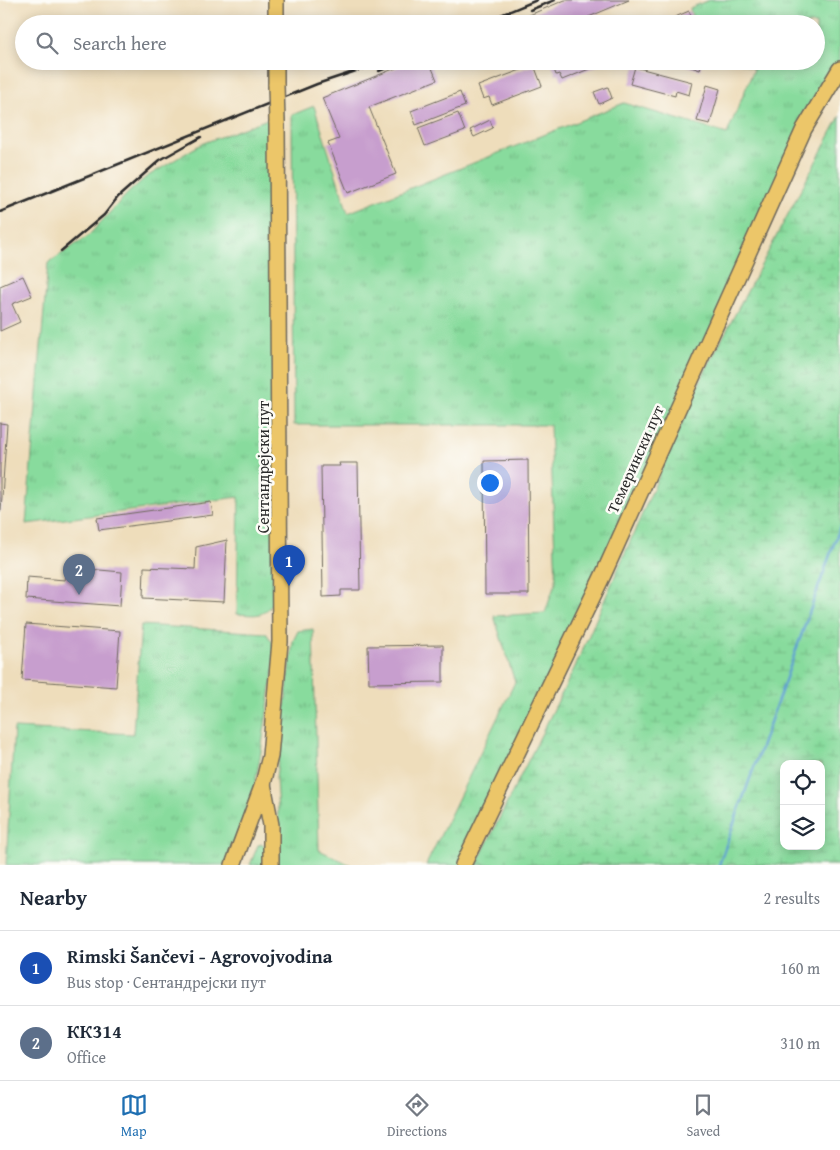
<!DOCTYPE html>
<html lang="en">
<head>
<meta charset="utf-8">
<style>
  body { margin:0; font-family:"Gentium Book Plus",serif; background:#f2f2f3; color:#1f2937 }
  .controls { position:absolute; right:15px; bottom:15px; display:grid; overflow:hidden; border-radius:10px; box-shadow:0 2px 12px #0003 }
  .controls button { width:45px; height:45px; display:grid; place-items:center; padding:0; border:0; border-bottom:1px solid #e0e1e3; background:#fff; color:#1f2937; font:25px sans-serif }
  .you { position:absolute; left:489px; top:482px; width:18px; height:18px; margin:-12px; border:4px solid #fff; border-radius:50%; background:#1a73e8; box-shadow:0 0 0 8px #1a73e833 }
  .badge { display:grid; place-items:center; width:32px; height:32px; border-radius:50%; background:#1f6fb2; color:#fff; font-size:16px; font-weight:700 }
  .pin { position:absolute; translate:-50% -41px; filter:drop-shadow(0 1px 2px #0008) }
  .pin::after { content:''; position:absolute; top:26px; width:18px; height:15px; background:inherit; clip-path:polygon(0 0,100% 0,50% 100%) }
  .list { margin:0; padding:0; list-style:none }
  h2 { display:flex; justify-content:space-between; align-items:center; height:65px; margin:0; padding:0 20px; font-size:21px }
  h2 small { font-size:16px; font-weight:400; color:#747a83 }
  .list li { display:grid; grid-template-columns:32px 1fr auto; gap:15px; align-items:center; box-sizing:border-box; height:75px; padding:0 20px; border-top:1px solid #e0e1e3 }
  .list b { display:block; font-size:19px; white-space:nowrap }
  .list p { margin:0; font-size:16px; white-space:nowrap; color:#747a83 }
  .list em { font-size:16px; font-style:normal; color:#747a83 }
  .icon { flex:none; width:28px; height:28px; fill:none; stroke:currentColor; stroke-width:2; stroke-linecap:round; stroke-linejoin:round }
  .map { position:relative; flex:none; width:840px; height:865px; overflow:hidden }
  .search { position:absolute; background:#fff; box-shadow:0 2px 12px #0003; left:15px; right:15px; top:15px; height:55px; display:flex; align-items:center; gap:12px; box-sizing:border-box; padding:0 18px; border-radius:28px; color:#747a83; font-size:19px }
  .sheet { height:215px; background:#fff }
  nav { display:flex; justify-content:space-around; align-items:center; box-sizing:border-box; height:70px; border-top:1px solid #e0e1e3; background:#fff; font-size:14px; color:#747a83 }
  nav a { display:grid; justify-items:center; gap:2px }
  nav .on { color:#1f6fb2 }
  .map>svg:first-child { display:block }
  .grass { fill:url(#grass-tufts); stroke:#5a8364 }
  .wetland { fill:url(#wetland-marsh); stroke:#5a8364; fill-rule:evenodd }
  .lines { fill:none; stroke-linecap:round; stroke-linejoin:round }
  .stream { stroke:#60a0d2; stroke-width:2.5 }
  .building { fill:#c79ece }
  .major-casing { stroke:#6f695d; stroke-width:18 }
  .major { stroke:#ecc669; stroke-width:15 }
  .rail { stroke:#2b2b2b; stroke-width:2.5 }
  .major-bridge-casing { stroke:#6f695d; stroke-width:18; stroke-linecap:butt }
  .major-bridge { stroke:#ecc669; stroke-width:15 }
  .labels { text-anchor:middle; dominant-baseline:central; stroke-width:5; stroke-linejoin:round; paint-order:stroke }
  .street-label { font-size:16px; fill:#2b2b2b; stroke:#fdfcf7 }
</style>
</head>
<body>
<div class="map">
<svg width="840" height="865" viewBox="0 0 840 865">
  <defs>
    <pattern id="grass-tufts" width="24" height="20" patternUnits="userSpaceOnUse" patternTransform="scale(1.25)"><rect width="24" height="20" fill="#88db9d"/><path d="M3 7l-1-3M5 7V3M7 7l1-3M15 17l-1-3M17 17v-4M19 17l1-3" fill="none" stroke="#76bc87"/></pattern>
    <pattern id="wetland-marsh" width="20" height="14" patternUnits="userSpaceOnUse" patternTransform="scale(1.25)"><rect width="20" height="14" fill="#88db9d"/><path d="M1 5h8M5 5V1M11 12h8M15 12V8" fill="none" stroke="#76bc87"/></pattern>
  </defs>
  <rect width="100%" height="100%" fill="#fdfcf7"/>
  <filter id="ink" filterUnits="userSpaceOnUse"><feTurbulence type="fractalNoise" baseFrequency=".02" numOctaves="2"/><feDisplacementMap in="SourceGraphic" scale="10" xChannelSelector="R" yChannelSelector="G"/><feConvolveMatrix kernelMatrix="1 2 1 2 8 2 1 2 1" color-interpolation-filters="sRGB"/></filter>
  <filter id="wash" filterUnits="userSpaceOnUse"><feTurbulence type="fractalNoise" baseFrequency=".0096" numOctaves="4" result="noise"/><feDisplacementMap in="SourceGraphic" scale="20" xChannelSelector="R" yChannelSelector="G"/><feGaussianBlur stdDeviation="1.12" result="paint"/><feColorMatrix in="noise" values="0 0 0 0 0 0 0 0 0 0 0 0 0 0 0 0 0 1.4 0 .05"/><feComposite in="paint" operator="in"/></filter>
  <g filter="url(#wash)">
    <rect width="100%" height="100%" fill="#edb"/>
    <g class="grass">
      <path d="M 709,0 L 840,0 L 840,72 L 828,91 L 464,865 L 426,865 L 515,682 L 494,616 L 545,613 L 556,581 L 550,425 L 294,425 L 292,115 L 314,106 L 348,213 L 624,103 L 727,134 L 754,69 L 737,61 L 816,61 L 816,24 L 694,24 L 690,8 Z"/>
      <path d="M 273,117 L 275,599 C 264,618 258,615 237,614 L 239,497 L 26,524 L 48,263 L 88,236 L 128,193 L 145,178 L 201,144 Z"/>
      <path d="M 141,625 L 266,633 L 273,643 L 274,667 L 260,758 L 254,789 L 227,865 L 6,865 L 14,728 L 133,734 Z"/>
      <path d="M 313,629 L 319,850 L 351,865 L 277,865 L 278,811 L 276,778 L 293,641 L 298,631 Z"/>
      <path d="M 263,844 L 268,849 L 268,865 L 250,865 L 258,845 Z"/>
    </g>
    <path class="wetland" d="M 840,116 L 840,865 L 476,865 L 576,665 L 703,375 ZM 784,764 L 821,764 L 821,846 L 784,846 Z"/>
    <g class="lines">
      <path class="stream" d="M 719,865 L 840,527"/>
    </g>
    <g id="blocks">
      <g class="building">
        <path d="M 565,0 L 629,0 L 572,24 L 508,24 Z"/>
        <path d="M 689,11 L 694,24 L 659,24 Z"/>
        <path d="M 413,61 L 429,61 L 437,80 L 369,107 L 396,174 L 348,193 L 328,143 L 339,139 L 322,98 Z"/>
        <path d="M 466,61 L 481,61 L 468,67 Z"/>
        <path d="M 551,61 L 598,61 L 599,65 L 562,80 L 559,74 L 556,75 Z"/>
        <path d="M 673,61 L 702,61 L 700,70 Z"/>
        <path d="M 534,65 L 542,86 L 492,105 L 489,97 L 483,99 L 478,86 Z"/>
        <path d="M 635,67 L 692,82 L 689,95 L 676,91 L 675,96 L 630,84 Z"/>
        <path d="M 707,85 L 720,89 L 710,124 L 697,121 Z"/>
        <path d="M 608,87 L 612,98 L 599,104 L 594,92 Z"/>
        <path d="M 460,92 L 465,106 L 416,125 L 411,111 Z"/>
        <path d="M 458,113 L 465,131 L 425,146 L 418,128 Z"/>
        <path d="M 490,120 L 493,128 L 474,137 L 470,130 Z"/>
        <path d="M 23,276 L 32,296 L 12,304 L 20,322 L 0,331 L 0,286 Z"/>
        <path d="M 0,423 L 7,424 L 1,511 L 0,511 Z"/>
        <path d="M 528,460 L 529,594 L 485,594 L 484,461 Z"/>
        <path d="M 339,463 L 358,463 L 360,590 L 341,590 L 341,596 L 323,597 L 321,466 L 340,466 Z"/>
        <path d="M 211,502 L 213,515 L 99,530 L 97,518 Z"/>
        <path d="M 227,540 L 224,602 L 143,598 L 144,567 L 195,569 L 196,547 Z"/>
        <path d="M 66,567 L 122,572 L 120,606 L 26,599 L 27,577 L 65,580 Z"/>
        <path d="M 26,624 L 120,631 L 116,687 L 22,680 Z"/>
        <path d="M 443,645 L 443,682 L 369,683 L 368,646 Z"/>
      </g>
    </g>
  </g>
  <g filter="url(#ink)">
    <use href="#blocks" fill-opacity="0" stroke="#6f695d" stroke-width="1"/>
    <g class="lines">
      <defs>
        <g id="major">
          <path d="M 276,24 L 276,0"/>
          <path d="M 276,61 L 276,85"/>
          <path d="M 263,784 L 271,825 L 271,865"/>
          <path d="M 233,865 L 263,784 L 270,756 L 280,642 L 277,122"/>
          <path d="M 463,865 L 604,573 L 804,129 L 840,69"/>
        </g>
      </defs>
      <use href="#major" class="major-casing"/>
      <use href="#major" class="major"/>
      <g class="rail">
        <path d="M 530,10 L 555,0"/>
        <path d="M 479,24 L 537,0"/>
        <path d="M 379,71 L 404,61"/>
        <path d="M 0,212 L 317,84 L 386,61"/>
        <path d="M 61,251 L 104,215 L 118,197 L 160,160 L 201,137"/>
      </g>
      <defs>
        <path id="major-bridge" d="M 276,85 L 277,122"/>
      </defs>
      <use href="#major-bridge" class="major-bridge-casing"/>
      <use href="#major-bridge" class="major-bridge"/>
    </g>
  </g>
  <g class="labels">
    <g class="street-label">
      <text transform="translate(635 459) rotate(-66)">Темерински пут</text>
      <text transform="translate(263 467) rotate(-90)">Сентандрејски пут</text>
    </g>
  </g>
</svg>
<div class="controls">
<button><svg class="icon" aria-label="locate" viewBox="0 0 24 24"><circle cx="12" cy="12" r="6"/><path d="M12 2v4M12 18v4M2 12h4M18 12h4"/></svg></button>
<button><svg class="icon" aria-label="layers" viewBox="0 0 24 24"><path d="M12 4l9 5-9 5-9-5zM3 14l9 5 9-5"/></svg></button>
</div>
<div class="you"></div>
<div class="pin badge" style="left:289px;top:586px;background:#1a4fb4">1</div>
<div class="pin badge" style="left:79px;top:595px;background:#5c6f8a">2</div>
<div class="search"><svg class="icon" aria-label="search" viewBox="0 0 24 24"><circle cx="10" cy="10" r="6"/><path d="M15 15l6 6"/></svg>Search here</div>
</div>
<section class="sheet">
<h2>Nearby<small>2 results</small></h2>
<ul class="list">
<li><span class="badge" style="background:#1a4fb4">1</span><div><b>Rimski Šančevi - Agrovojvodina</b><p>Bus stop · Сентандрејски пут</p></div><em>160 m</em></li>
<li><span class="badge" style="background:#5c6f8a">2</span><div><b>КК314</b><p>Office</p></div><em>310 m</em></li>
</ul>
</section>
<nav>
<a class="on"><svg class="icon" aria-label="map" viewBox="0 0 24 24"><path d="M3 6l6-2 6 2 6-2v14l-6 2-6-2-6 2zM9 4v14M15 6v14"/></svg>Map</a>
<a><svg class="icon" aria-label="directions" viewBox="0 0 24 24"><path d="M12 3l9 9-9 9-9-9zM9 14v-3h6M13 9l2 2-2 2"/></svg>Directions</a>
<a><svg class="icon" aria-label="saved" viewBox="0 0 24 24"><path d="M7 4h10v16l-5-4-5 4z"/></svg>Saved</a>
</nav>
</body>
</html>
